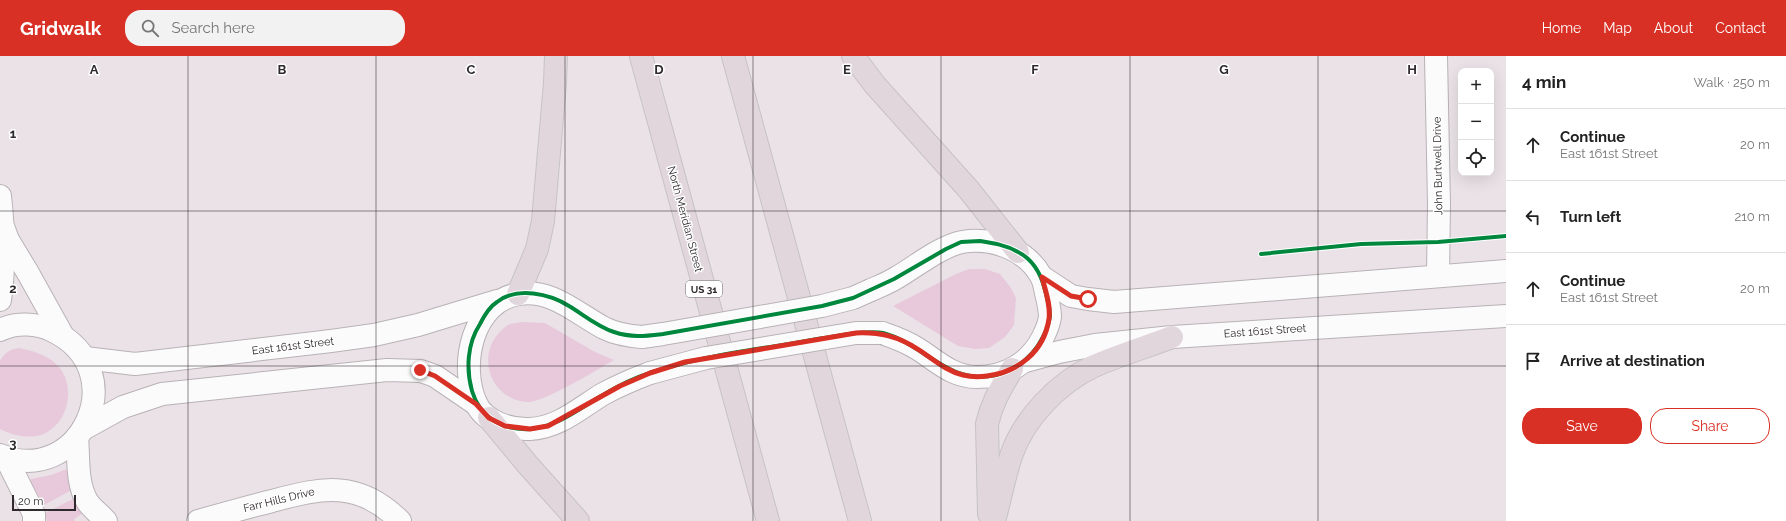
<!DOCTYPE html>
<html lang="en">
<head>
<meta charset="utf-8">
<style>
  body { margin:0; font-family:Raleway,sans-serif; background:#f2f2f2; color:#222 }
  .controls { position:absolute; right:12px; top:12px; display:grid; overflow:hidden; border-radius:8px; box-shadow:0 4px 16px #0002 }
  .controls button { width:36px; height:36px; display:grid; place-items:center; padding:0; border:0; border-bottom:1px solid #e0e0e0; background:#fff; color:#222; font:20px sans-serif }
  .scale { position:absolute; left:12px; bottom:10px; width:64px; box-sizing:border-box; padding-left:4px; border:2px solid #2f2a2d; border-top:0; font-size:11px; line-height:14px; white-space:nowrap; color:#2f2a2d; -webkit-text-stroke:3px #fff; paint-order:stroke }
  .stop { position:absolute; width:12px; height:12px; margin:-9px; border:3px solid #d93025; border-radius:50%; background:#fff }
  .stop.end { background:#d93025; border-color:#fff; box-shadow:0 1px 4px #0008 }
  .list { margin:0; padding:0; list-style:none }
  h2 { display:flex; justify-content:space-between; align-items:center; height:52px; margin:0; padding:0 16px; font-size:17px }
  h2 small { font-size:13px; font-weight:400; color:#767676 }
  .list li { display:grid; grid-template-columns:26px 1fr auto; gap:12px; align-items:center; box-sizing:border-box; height:72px; padding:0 16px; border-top:1px solid #e0e0e0 }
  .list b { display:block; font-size:15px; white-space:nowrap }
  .list p { margin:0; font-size:13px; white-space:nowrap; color:#767676 }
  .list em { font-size:13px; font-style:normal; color:#767676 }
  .actions { display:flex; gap:8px; padding:12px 16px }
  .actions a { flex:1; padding:9px 0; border:1px solid #d93025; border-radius:16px; text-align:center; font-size:14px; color:#d93025 }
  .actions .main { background:#d93025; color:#fff }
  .icon { flex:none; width:22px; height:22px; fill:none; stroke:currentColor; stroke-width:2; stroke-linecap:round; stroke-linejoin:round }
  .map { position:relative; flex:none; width:1506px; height:465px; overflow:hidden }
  header { display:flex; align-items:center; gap:24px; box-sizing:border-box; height:56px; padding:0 20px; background:#d93025; color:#fff }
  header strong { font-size:19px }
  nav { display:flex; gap:22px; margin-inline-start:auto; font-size:14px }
  .search { width:280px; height:36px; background:#f2f2f2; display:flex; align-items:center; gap:10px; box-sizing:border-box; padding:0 14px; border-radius:16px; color:#767676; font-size:15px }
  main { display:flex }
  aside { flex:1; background:#fff }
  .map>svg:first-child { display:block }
  .green { fill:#e8c9db }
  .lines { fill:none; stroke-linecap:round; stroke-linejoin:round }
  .street-casing { stroke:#b8b2b6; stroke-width:24 }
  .secondary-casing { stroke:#b8b2b6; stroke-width:24 }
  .highway-casing { stroke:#c6c2c4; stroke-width:24 }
  .street { stroke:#fcfbfb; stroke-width:22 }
  .secondary { stroke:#fcfbfb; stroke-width:22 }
  .highway { stroke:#e2d6dd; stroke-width:22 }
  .secondary-bridge-casing { stroke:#b8b2b6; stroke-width:24; stroke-linecap:butt }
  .secondary-bridge { stroke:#fcfbfb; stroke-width:22 }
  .cycleway-casing { stroke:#fff; stroke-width:6 }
  .cycleway { stroke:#00873e; stroke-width:4 }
  .route { stroke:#d93025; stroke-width:5 }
  .grid { fill:none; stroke:#2f2a2d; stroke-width:1; stroke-opacity:0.55 }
  .labels { text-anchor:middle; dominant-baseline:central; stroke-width:3; stroke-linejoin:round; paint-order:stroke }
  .shield { fill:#fff; stroke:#6d6a6c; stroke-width:1 }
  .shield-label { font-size:10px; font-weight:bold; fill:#2f2a2d }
  .street-label { font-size:11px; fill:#2f2a2d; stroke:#fff }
  .grid-label { font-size:13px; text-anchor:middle; font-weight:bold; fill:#2f2a2d; stroke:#fff; stroke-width:3; stroke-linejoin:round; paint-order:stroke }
</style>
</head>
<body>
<header>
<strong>Gridwalk</strong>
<div class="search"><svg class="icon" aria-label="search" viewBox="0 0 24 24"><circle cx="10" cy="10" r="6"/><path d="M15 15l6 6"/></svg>Search here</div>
<nav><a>Home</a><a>Map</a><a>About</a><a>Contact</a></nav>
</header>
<main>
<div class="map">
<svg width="1506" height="465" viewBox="0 0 1506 465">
  <rect width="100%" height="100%" fill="#eae2e7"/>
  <g class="green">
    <path d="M 969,213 L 985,213 L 1000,218 L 1011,232 L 1016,242 L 1014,269 L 1005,281 L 989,292 L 975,293 L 958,290 L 893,250 L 956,218 Z"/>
    <path d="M 522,266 L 545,267 L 595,296 L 614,304 C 598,313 542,348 526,346 C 486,342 474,291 508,269 C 512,267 518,267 522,266 Z"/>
    <path d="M 19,292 C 32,295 46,298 56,308 C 77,327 70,369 41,379 C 28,383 11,379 0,373 L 0,305 C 5,296 9,294 19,292 Z"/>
    <path d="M 67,413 L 70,435 L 44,449 L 30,425 L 31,423 L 51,419 Z"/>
    <path d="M 73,443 L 83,457 L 74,463 L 75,465 L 47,465 L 45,457 Z"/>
  </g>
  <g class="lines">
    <defs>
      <g id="street">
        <path d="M 1436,0 L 1439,148 L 1438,220"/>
        <path d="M 0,140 C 4,175 5,209 0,244"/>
        <path d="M 4,173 L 8,184 L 28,217 L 63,280"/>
        <path d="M 77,381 C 79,401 76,426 87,445 C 91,452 100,458 106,465"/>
        <path d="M 6,402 L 34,458 L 34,465"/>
        <path d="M 198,465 C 223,458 248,451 272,445 C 323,431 359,424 400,465"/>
      </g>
      <g id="secondary">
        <path d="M 1042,221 L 1071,240 L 1088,243 L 1114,246 L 1506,215"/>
        <path d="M 871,234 C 880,230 888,227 896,222 C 915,211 941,190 962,186 C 992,181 1026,193 1041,220 C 1044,225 1045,232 1046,237 C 1048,245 1050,254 1050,261 C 1049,268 1046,275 1043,281 C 1030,307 1006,321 977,321 C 952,321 937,305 918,293 C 907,286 894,281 882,277"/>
        <path d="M 0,274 C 16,266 38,267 53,275 C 135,315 80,432 0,399"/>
        <path d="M 642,281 C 628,280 616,278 604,272 C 576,257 552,233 519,238 C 472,245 459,310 476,347 C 484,366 511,374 530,373 C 558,372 580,352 603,338 C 618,330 634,323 650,317"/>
        <path d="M 85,302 L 135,308 L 331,285 L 374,279 L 418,269 L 497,245"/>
        <path d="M 1026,305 L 1059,296 L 1095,289 L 1172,281 L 1506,260"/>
        <path d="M 83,373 L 123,351 L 162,338 L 387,314 L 421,315 L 435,320 L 476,348"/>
      </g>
      <g id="highway">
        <path d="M 641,0 L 768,465"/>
        <path d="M 733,0 L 860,465"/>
        <path d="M 853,0 L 875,29 L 969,134 L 1018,196"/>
        <path d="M 518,238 L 537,193 L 543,165 L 555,27 L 556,0"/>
        <path d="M 489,362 L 527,408 L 578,465"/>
        <path d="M 989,458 L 987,368 C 992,346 1001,332 1012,313"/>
        <path d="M 994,465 C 1000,444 1004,421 1011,400 C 1024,362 1058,327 1094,310 C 1119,299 1146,291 1172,281"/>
      </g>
    </defs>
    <use href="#street" class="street-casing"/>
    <use href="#secondary" class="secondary-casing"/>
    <use href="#highway" class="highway-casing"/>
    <use href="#street" class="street"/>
    <use href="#secondary" class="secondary"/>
    <use href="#highway" class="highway"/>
    <defs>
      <g id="secondary-bridge">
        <path d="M 642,281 L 663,278 L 822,250 L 853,242 L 871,234"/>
        <path d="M 650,317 L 706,302 L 856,277 L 882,277"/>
      </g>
    </defs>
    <use href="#secondary-bridge" class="secondary-bridge-casing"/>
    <use href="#secondary-bridge" class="secondary-bridge"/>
    <defs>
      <g id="cycleway">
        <path d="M 980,185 C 993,187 1006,189 1018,196 C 1032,203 1041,218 1045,234 C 1047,242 1050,252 1050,260 C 1049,267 1046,275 1043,281 C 1033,301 1018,313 996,319 C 948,330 925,288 883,277 C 875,275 864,277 856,277 C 822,282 789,288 756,293 C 720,299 685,305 650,317 C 634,322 618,330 603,339 C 580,352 559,370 531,373 C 503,375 480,362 472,335 C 466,313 467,288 480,268 C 484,260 489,251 497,246 C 517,230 550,238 569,250 C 584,259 598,271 614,276 C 631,282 646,280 663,278 L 822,250 L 853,242 L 894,223 L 946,193 L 961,186 Z"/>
        <path d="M 1261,198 L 1361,188 L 1438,186 L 1506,180"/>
      </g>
    </defs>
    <use href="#cycleway" class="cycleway-casing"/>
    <use href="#cycleway" class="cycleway"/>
  </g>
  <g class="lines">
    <path class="route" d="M 420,314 L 435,320 L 476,348 L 489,362 L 505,370 L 530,373 L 548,370 L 620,330 L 650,317 L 685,306 L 856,277 C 880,276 898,280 919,294 C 933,303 946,315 963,319 C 971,321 980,321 987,320 C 1019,316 1044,295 1049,263 C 1051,249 1045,234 1042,221 L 1071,240 L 1088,243"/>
  </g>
  <path class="grid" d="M 188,0 L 188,465M 376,0 L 376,465M 565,0 L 565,465M 753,0 L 753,465M 941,0 L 941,465M 1130,0 L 1130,465M 1318,0 L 1318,465M 0,155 L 1506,155M 0,310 L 1506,310"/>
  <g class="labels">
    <rect class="shield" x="686" y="225" width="36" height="16" rx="3"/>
    <g class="shield-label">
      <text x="704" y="233">US 31</text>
    </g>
    <g class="street-label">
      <text transform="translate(1438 110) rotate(-91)">John Burtwell Drive</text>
      <text transform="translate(685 163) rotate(75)">North Meridian Street</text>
      <text transform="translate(1265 275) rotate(-4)">East 161st Street</text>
      <text transform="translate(293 290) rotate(-7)">East 161st Street</text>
      <text transform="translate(279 444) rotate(-14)">Farr Hills Drive</text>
    </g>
  </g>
  <g class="grid-label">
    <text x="94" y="18">A</text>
    <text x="282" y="18">B</text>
    <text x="471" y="18">C</text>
    <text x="659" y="18">D</text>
    <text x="847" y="18">E</text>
    <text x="1035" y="18">F</text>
    <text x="1224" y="18">G</text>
    <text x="1412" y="18">H</text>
    <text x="13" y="82">1</text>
    <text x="13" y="237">2</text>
    <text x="13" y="392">3</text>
  </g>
</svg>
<div class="controls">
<button>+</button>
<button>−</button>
<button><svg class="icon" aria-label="locate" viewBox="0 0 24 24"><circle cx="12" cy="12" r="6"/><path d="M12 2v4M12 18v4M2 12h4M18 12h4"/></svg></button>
</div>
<div class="scale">20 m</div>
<div class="stop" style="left:1088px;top:243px"></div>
<div class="stop end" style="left:420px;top:314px"></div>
</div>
<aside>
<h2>4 min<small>Walk · 250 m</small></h2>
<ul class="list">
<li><svg class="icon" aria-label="ahead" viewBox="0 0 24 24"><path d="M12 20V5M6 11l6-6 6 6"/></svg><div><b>Continue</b><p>East 161st Street</p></div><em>20 m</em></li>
<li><svg class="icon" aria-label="left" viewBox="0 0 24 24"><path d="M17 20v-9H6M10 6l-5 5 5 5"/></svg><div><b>Turn left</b></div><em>210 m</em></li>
<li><svg class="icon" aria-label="ahead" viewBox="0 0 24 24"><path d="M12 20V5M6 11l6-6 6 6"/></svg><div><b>Continue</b><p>East 161st Street</p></div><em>20 m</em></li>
<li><svg class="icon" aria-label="arrive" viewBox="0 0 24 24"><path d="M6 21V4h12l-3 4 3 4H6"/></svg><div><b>Arrive at destination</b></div></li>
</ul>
<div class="actions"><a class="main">Save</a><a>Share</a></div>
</aside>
</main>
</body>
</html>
